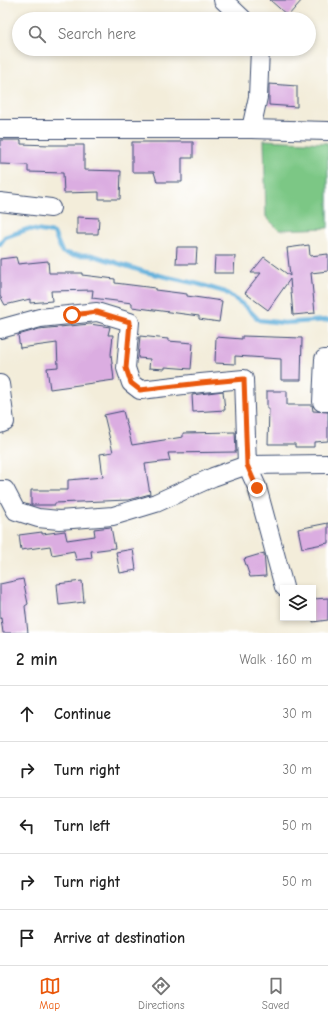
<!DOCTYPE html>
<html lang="en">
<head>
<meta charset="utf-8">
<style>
  body { margin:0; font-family:"Comic Neue",sans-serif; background:#f2f2f2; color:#222 }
  .controls { position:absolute; right:12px; bottom:12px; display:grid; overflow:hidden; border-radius:0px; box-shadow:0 2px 6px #0003 }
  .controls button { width:36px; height:36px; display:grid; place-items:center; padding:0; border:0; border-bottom:1px solid #e0e0e0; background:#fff; color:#222; font:20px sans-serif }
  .stop { position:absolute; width:12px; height:12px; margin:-9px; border:3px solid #ea580c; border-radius:50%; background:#fff }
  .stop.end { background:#ea580c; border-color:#fff; box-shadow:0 1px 4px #0008 }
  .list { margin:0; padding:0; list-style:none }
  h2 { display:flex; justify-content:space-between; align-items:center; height:52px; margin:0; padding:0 16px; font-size:17px }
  h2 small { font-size:13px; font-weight:400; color:#767676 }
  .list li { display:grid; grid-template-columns:26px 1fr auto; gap:12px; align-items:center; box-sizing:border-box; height:56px; padding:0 16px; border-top:1px solid #e0e0e0 }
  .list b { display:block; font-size:15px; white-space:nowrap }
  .list em { font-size:13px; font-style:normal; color:#767676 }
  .icon { flex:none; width:22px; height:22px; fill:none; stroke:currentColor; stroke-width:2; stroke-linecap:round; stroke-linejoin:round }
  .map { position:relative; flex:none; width:328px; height:633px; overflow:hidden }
  .search { position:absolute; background:#fff; box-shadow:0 2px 6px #0003; left:12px; right:12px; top:12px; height:44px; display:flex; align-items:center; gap:10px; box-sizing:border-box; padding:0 14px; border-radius:22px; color:#767676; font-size:15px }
  .sheet { height:332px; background:#fff }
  nav { display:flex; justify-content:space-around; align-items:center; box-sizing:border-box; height:56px; border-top:1px solid #e0e0e0; background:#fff; font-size:11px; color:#767676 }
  nav a { display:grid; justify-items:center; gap:2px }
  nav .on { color:#ea580c }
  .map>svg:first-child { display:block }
  .green { fill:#7bc785; stroke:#4b7b72 }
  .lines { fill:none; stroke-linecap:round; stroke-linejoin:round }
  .stream { stroke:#60afda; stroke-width:4.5 }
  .building { fill:#dbade1 }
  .street-casing { stroke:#3b4c71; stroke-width:20 }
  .street { stroke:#fff; stroke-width:18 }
  .route { stroke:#ea580c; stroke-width:5 }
</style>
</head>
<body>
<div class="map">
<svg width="328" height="633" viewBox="0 0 328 633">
  <rect width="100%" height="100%" fill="#fff"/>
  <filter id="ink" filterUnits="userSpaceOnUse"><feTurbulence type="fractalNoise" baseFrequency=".025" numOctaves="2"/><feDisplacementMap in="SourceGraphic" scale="8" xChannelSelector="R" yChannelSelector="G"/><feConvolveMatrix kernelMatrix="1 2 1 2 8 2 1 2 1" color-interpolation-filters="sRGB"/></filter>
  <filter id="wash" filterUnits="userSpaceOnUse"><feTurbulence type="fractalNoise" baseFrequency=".012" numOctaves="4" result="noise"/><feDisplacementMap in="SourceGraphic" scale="16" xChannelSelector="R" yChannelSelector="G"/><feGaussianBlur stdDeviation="0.9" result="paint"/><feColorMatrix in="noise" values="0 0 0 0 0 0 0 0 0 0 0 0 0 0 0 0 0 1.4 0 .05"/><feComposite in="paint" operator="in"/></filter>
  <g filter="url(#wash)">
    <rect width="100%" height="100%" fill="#f3edda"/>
    <path class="green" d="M 264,140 L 328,143 L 328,228 L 279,230 L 266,217 Z"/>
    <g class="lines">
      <path class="stream" d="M 0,244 L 5,237 L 28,229 L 54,233 L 62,252 L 73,255 L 92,255 L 145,272 L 198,284 L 225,292 L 245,306 L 259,320 L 284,323 L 328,320"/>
    </g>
    <g id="blocks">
      <g class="building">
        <path d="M 270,0 L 302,0 L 288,16 Z"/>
        <path d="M 269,84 L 297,86 L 297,107 L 269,105 Z"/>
        <path d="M 0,140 L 21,140 L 21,144 L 50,145 L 84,145 L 84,170 L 121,171 L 120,199 L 99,199 L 99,192 L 64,193 L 63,173 L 28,172 L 28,165 L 0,164 Z"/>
        <path d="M 132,142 L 193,142 L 193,158 L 182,158 L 182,182 L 157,182 L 154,172 L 132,172 Z"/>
        <path d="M 77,217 L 99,218 L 98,234 L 77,234 Z"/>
        <path d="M 309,245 L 310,256 L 328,254 L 328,271 L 311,273 L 315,313 L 293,315 L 290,279 L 268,310 L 245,293 L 261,273 L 251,273 L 264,257 L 290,276 L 287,248 Z"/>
        <path d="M 177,247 L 197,247 L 196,264 L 176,264 Z"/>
        <path d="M 215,256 L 235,256 L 234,273 L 214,273 Z"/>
        <path d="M 16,257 L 18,264 L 48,261 L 49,273 L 82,273 L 82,275 L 115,279 L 115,283 L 155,288 L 155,290 L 187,294 L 187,296 L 222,301 L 219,322 L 199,319 L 199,316 L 132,307 L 132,303 L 92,298 L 93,290 L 51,291 L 52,301 L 30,303 L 30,299 L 5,305 L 0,296 L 0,259 Z"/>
        <path d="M 90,324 L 110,327 L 108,335 L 113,335 L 111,354 L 114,380 L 50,389 L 47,368 L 58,367 L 57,343 L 20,348 L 18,335 L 39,329 Z"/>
        <path d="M 140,336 L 168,339 L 168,341 L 193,343 L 191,369 L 165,367 L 165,369 L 149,368 L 150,359 L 138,358 Z"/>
        <path d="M 242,336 L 302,338 L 301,380 L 281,380 L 281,359 L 235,356 L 235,364 L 215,363 L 216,337 L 242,339 Z"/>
        <path d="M 223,391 L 225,410 L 193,412 L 192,395 Z"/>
        <path d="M 267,391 L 287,391 L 287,405 L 312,405 L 313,411 L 328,412 L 328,441 L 314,442 L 314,447 L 295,447 L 295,444 L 268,444 L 269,408 L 267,408 Z"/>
        <path d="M 123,411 L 132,445 L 183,437 L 183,433 L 235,432 L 236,452 L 168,453 L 170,461 L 145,464 L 150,494 L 128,500 L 55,503 L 55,505 L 31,505 L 31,490 L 68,490 L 68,480 L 103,477 L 100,454 L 113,452 L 104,415 Z"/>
        <path d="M 328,523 L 328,543 L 302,548 L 298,529 Z"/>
        <path d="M 111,527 L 115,548 L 91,551 L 92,558 L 76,560 L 74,551 L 52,555 L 50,546 L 21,550 L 19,535 L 42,532 L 42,534 L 65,531 L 67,540 L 95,536 L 94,529 Z"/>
        <path d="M 133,549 L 136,570 L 120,573 L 116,552 Z"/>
        <path d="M 264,553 L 266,576 L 250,577 L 244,559 Z"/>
        <path d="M 23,579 L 28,604 L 25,606 L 28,633 L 3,633 L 1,618 L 0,619 L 0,584 Z"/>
        <path d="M 82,581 L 84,602 L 59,605 L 57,584 Z"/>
        <path d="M 328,598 L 328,620 L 313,622 L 313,599 Z"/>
      </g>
    </g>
  </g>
  <g filter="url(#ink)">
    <use href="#blocks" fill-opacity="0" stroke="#3b4c71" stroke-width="1"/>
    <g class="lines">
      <defs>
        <g id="street">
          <path d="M 223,0 L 243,19"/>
          <path d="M 0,129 L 251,129 L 328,131"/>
          <path d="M 251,129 L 258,97 L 260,49"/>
          <path d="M 0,202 L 51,208"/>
          <path d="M 0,329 L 40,318 L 97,312 L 130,322 L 126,368 L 131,383 L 140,390 L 201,383 L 244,379 L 247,465 L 328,464"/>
          <path d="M 328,359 L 324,359 L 322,402 L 328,402"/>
          <path d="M 0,384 L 5,422 L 0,424"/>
          <path d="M 0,490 L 5,490 L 16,511 L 38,518 L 59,520 L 113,516 L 156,503 L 213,477 L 247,465 L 257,487 L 284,587"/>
        </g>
      </defs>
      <use href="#street" class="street-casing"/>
      <use href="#street" class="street"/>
    </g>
  </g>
  <g class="lines" filter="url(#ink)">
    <path class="route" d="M 72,315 L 97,312 L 130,322 L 126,368 L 131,383 L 140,390 L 201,383 L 244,379 L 247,465 L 257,488"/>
  </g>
</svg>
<div class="controls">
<button><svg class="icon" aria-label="layers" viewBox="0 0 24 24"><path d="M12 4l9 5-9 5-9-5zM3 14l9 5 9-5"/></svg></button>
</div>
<div class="stop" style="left:72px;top:315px"></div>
<div class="stop end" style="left:257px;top:488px"></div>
<div class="search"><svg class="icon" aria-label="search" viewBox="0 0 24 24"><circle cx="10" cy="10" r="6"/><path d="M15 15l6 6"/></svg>Search here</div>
</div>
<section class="sheet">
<h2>2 min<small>Walk · 160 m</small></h2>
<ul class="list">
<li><svg class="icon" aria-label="ahead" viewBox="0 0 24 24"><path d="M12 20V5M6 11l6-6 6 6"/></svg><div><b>Continue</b></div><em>30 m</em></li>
<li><svg class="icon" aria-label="right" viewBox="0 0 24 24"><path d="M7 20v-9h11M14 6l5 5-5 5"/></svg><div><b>Turn right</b></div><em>30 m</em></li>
<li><svg class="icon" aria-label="left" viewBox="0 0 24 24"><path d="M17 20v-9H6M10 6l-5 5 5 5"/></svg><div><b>Turn left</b></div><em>50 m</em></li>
<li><svg class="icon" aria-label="right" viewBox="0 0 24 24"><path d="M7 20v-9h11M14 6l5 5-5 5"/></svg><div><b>Turn right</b></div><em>50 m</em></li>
<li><svg class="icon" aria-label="arrive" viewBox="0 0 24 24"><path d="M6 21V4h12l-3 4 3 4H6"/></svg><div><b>Arrive at destination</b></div></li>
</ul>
</section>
<nav>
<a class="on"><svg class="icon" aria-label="map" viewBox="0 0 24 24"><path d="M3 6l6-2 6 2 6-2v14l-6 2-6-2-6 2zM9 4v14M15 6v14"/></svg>Map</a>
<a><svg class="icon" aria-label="directions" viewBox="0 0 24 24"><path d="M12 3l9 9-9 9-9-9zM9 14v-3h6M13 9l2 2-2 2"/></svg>Directions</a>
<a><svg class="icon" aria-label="saved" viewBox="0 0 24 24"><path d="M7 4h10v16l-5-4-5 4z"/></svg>Saved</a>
</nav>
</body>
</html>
